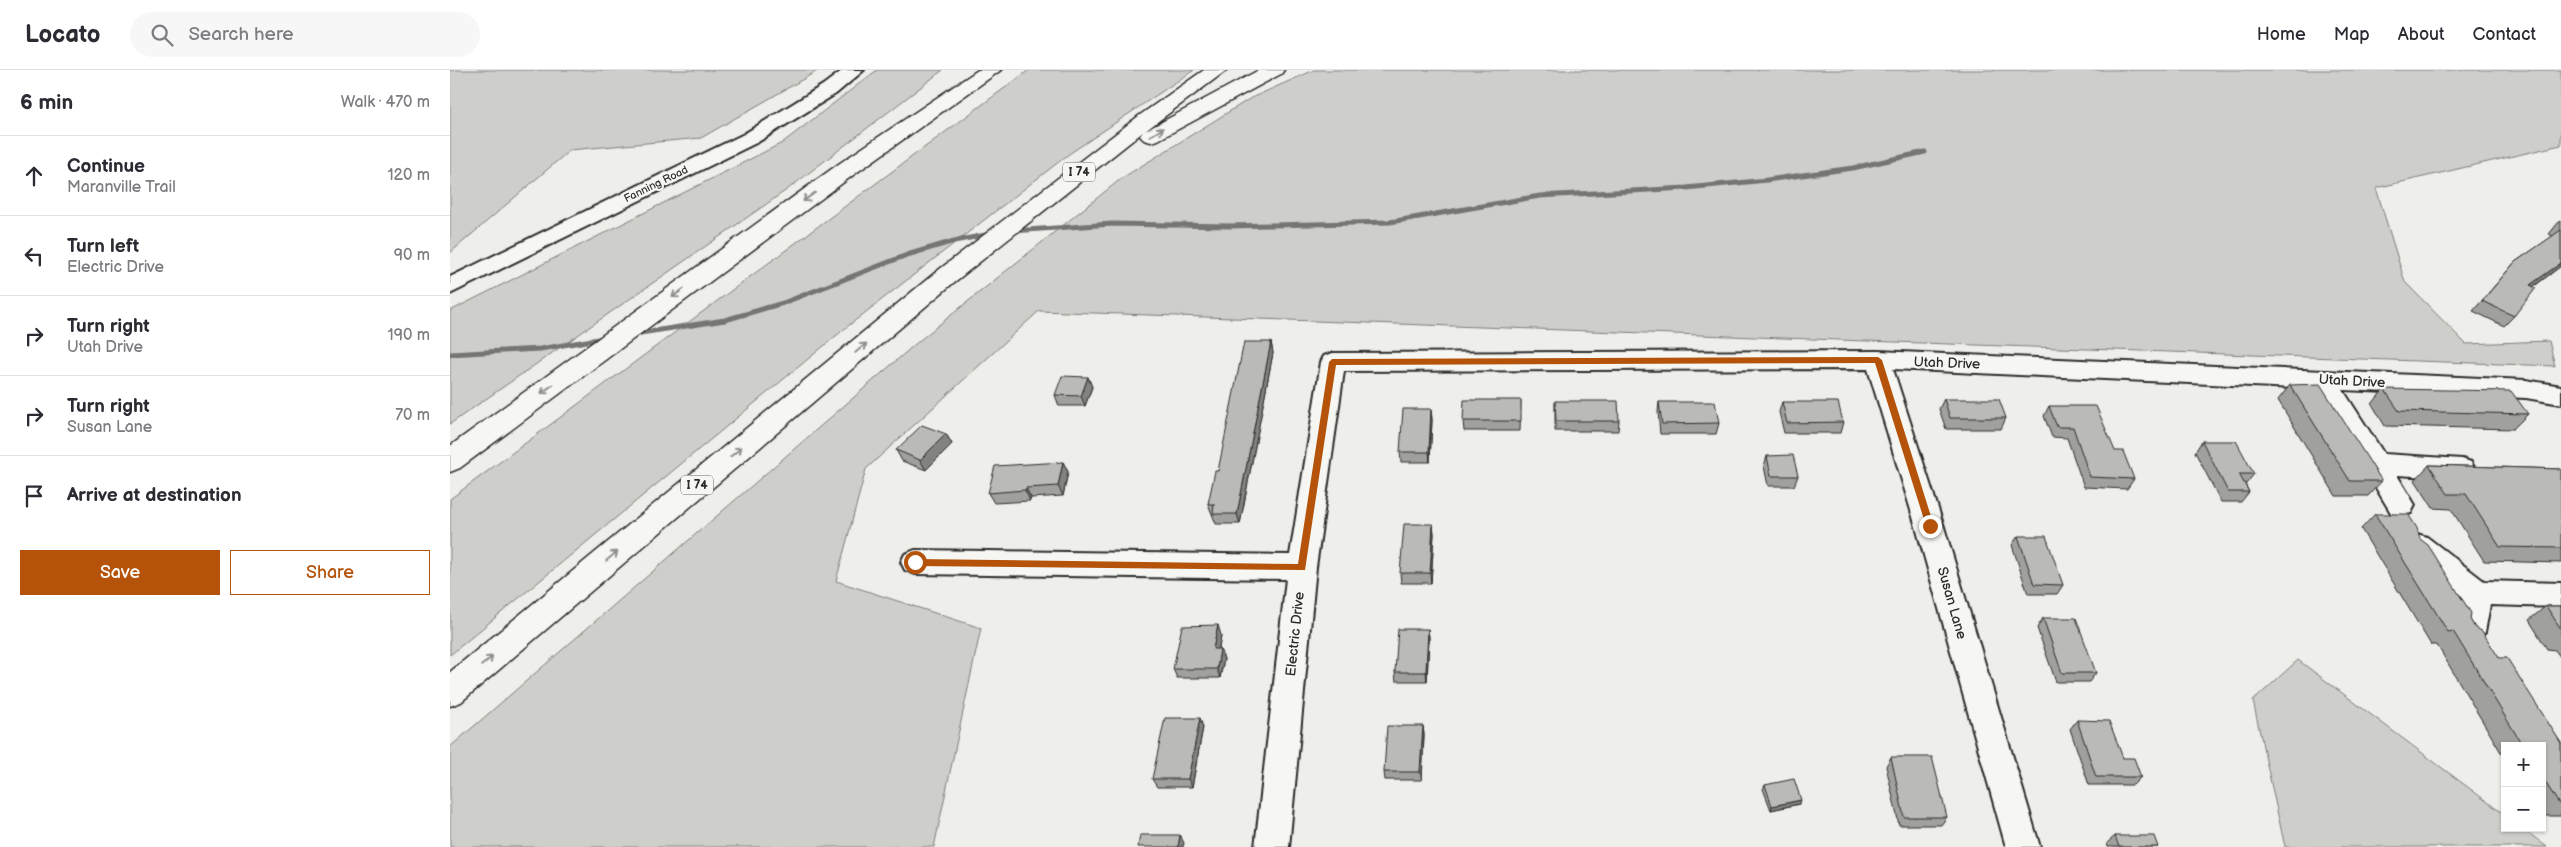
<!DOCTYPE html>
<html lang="en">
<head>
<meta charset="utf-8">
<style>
  body { margin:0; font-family:"Balsamiq Sans",sans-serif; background:#f7f7f7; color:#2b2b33 }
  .controls { position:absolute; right:15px; bottom:15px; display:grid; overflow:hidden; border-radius:0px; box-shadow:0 1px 4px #0004 }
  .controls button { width:45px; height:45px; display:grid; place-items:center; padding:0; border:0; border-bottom:1px solid #e1e1e2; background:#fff; color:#2b2b33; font:25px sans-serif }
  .stop { position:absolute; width:15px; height:15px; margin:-11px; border:4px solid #b45309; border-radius:50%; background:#fff }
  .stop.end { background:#b45309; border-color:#fff; box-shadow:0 1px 5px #0008 }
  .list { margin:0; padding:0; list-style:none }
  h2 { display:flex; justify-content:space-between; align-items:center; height:65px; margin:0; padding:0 20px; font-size:21px }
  h2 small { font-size:16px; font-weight:400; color:#7c7c81 }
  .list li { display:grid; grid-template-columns:32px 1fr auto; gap:15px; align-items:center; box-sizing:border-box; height:80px; padding:0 20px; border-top:1px solid #e1e1e2 }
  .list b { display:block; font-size:19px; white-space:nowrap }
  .list p { margin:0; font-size:16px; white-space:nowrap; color:#7c7c81 }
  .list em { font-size:16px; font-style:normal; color:#7c7c81 }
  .actions { display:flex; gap:10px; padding:15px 20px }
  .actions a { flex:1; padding:11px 0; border:1px solid #b45309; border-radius:0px; text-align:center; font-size:18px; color:#b45309 }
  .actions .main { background:#b45309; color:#fff }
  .icon { flex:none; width:28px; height:28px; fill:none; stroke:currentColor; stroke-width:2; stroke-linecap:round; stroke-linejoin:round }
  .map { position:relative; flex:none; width:2111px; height:777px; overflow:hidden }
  header { display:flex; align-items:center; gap:30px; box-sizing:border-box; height:70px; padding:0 25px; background:#fff; border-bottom:1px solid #e1e1e2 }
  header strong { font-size:24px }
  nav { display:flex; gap:28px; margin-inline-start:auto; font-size:18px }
  .search { width:350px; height:45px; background:#f7f7f7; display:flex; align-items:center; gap:12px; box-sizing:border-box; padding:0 18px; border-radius:28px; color:#7c7c81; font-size:19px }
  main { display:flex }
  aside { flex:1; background:#fff }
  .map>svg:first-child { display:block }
  .green { fill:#cececa; stroke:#7c7c7a }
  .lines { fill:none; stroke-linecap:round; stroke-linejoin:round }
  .stream { stroke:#757573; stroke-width:5 }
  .minor-casing { stroke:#2b2b2b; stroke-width:4 }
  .highway-casing { stroke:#2b2b2b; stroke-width:3 }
  .minor { fill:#f6f6f2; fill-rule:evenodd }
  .highway { fill:#f6f6f2; fill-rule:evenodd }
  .wall { fill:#a0a09d; stroke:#2b2b2b }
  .shaded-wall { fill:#828280; stroke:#2b2b2b }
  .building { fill:#babab7; stroke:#2b2b2b }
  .oneway { stroke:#90908e }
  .route { fill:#b45309 }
  .labels { text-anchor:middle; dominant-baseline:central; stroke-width:4.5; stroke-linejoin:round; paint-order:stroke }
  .far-street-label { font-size:11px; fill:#2b2b2b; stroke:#f6f6f2 }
  .shield { fill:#f6f6f2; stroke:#686867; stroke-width:1 }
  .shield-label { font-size:12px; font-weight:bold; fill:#2b2b2b }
  .street-label { font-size:14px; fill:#2b2b2b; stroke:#f6f6f2 }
</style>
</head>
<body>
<header>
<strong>Locato</strong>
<div class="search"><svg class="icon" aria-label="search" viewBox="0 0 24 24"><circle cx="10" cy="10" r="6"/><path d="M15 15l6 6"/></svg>Search here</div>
<nav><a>Home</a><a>Map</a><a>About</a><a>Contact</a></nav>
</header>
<main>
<aside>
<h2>6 min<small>Walk · 470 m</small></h2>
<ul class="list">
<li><svg class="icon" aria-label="ahead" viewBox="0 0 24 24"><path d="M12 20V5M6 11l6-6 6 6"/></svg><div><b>Continue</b><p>Maranville Trail</p></div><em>120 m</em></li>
<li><svg class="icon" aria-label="left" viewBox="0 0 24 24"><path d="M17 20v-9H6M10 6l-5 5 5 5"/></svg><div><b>Turn left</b><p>Electric Drive</p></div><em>90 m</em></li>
<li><svg class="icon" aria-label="right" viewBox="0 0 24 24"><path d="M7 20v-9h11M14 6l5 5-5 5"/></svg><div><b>Turn right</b><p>Utah Drive</p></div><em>190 m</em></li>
<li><svg class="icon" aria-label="right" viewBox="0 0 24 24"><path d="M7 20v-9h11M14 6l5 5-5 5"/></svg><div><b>Turn right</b><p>Susan Lane</p></div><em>70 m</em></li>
<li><svg class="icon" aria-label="arrive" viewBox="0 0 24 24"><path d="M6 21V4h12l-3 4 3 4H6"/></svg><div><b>Arrive at destination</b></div></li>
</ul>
<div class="actions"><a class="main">Save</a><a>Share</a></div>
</aside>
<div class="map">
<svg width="2111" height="777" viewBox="0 0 2111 777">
  <rect width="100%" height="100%" fill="#eeeeea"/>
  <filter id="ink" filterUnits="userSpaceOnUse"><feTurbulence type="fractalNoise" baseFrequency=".02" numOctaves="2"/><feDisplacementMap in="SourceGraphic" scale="10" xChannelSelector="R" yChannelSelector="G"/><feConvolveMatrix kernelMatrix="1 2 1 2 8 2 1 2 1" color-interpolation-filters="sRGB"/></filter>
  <g filter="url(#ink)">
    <g class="green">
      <path d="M 0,0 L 369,0 L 251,68 L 120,80 L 0,183 Z"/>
      <path d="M 427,0 L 493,0 L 338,119 L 0,354 L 0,241 L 332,73 Z"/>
      <path d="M 579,0 L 744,0 L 619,84 L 398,256 L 0,585 L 0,429 Z"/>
      <path d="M 864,0 L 2111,0 L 2111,75 L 1926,118 L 1955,212 L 2016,274 L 2099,271 L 2105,296 L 589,241 L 416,399 L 386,511 L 531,558 L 484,777 L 0,777 L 0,677 L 470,270 L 672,108 L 801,28 Z"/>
      <path d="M 1848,590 L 2055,745 L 2055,758 L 2072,758 L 2097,777 L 1835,777 L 1803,631 Z"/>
    </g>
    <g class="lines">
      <g class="stream">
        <path d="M 563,161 L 662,154 L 781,156 L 940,152 L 1090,126 L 1236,118 L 1317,110 L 1403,98 L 1475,82"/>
        <path d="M 184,264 L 275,250 L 333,233 L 457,185 L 504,171 L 541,164"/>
        <path d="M 0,284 L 90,279 L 154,268"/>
      </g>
      <defs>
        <g id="minor">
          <path d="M 393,0 L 414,0 L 387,23 L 308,72 L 0,224 L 0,207 L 294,64 L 373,15 Z"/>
          <path d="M 1428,281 L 2076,310 L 2111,316 L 2111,334 L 2076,328 L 1893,320 L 1934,384 L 2012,389 L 2021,392 L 2025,399 L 2021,406 L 2012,409 L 1947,405 L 1965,435 L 1961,443 L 1951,446 L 1941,443 L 1867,319 L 1443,299 L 1494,457 L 1590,777 L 1556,777 L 1466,457 L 1418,299 L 894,301 L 866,497 L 839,777 L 805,777 L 836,509 L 465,504 L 455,500 L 451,492 L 455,484 L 465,480 L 840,485 L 871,292 L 874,286 L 883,283 Z"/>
          <path d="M 1967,464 L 1977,467 L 2034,511 L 2111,513 L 2111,537 L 2040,535 L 2035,562 L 2030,571 L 2020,575 L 2010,571 L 2005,562 L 2013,527 L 1957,483 L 1953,475 L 1957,467 Z"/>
        </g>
        <g id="highway">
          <path d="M 528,0 L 551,0 L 406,103 L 10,398 L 0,402 L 0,376 L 390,93 Z"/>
          <path d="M 754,0 L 777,0 L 695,61 L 809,0 L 834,0 L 831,4 L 708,70 L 701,72 L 694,70 L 690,66 L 693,62 L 502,214 L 11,632 L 0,636 L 0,602 L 486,202 L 690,45 Z"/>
        </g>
      </defs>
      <use href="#minor" class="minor-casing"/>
      <use href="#highway" class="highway-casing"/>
      <use href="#minor" class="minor"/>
      <use href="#highway" class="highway"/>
    </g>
    <g class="wall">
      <path d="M 2111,151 L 2111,196 L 2083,217 L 2064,246 L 2054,256 L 2023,241 L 2065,192 L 2103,166 L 2099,164 L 2108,153 Z"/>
      <path d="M 821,272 L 823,283 L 790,454 L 766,454 L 758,434 L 768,401 Z"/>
      <path d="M 638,307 L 642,317 L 635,336 L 609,336 L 605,325 Z"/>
      <path d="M 1840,315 L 1932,411 L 1918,426 L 1886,426 L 1828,330 Z"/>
      <path d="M 1934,319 L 2078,344 L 2063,359 L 1935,356 L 1922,334 Z"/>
      <path d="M 1494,329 L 1556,348 L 1551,359 L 1496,359 L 1489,339 Z"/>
      <path d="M 1071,330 L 1070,361 L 1014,361 L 1013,351 Z"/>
      <path d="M 1105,331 L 1169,351 L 1168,361 L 1105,361 Z"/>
      <path d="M 1209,332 L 1269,353 L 1266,364 L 1210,364 L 1208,342 Z"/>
      <path d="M 1332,332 L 1393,352 L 1390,363 L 1334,363 L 1329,342 Z"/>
      <path d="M 1599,336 L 1665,381 L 1684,409 L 1677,419 L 1634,417 L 1617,368 L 1602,367 L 1594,346 Z"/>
      <path d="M 981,339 L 982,350 L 980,392 L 951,392 L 950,382 Z"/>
      <path d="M 496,364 L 502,374 L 476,400 L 452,391 L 446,380 Z"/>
      <path d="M 1752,371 L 1804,404 L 1796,414 L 1795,414 L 1799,422 L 1791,432 L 1771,432 L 1745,382 Z"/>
      <path d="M 1317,386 L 1348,406 L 1344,416 L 1318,416 L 1314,396 Z"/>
      <path d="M 613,392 L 618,402 L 613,426 L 581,428 L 580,431 L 544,433 L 538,423 Z"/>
      <path d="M 1979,395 L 2111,399 L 2111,493 L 2034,491 L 2001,439 L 1983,438 L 1965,410 Z"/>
      <path d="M 1925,444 L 1970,469 L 2025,558 L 2049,588 L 2111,673 L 2111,746 L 2092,746 L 2092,676 L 2055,676 L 2055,689 L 1987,575 L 1981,575 L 1911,459 Z"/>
      <path d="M 983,454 L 984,464 L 981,513 L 951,513 L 950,503 Z"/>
      <path d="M 1568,466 L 1613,515 L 1607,524 L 1578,524 L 1562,475 Z"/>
      <path d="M 2096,536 L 2111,536 L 2111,588 L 2105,580 L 2097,579 L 2079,550 Z"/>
      <path d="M 1593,548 L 1646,603 L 1639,612 L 1606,612 L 1587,558 Z"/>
      <path d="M 978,559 L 979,568 L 977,611 L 946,611 L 945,602 Z"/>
      <path d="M 771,565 L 769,579 L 774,589 L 770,608 L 727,608 L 723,599 Z"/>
      <path d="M 1627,650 L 1673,688 L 1691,707 L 1683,715 L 1639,715 L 1620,659 Z"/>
      <path d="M 973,656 L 974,665 L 972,710 L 935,710 L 934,702 Z"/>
      <path d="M 753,657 L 742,717 L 707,717 L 702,709 Z"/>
      <path d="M 1441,687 L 1497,747 L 1491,755 L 1449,755 L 1436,696 Z"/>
      <path d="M 1315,715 L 1349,734 L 1321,740 L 1313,719 Z"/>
      <path d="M 1665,766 L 1708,777 L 1658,777 L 1657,773 Z"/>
    </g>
    <g class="shaded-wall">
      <path d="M 2111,193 L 2111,196 L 2071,226 L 2080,215 Z"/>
      <path d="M 821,272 L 823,283 L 790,454 L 787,444 Z"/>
      <path d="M 638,307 L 642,317 L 635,336 L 631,326 Z"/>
      <path d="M 981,339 L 982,350 L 980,392 L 979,382 Z"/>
      <path d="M 496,364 L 502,374 L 476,400 L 470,390 Z"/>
      <path d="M 613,392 L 618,402 L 613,426 L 608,416 Z"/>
      <path d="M 576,418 L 581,428 L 580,431 L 575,420 Z"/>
      <path d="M 983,454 L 984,464 L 981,513 L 980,503 Z"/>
      <path d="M 768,555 L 771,565 L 767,589 L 763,579 Z"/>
      <path d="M 978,559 L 979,568 L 977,611 L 976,602 Z"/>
      <path d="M 770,579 L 774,589 L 770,608 L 767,599 Z"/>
      <path d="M 750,648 L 753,657 L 742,717 L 738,709 Z"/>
      <path d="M 973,656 L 974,665 L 972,710 L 970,702 Z"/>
      <path d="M 1351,730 L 1349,734 L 1321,740 L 1322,736 Z"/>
      <path d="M 730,765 L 734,773 L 733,777 L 728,777 Z"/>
    </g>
    <g class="building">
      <path d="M 2111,160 L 2111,193 L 2080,215 L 2086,218 L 2064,246 L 2032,231 L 2065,192 Z"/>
      <path d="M 794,272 L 821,272 L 787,444 L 763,444 L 764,434 L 758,434 L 765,401 L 768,401 Z"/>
      <path d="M 612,306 L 638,307 L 631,326 L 605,325 Z"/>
      <path d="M 1870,314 L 1932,411 L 1900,411 L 1840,315 Z"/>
      <path d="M 1934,319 L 2061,321 L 2078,344 L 1949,341 Z"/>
      <path d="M 1494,329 L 1549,329 L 1556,348 L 1500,348 Z"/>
      <path d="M 1014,330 L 1071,330 L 1071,351 L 1013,351 Z"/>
      <path d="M 1105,331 L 1168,331 L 1169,351 L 1106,351 Z"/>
      <path d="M 1209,332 L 1265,332 L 1269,353 L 1212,354 Z"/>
      <path d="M 1332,332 L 1388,332 L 1393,352 L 1337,353 Z"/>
      <path d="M 1599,336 L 1646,336 L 1665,381 L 1673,381 L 1684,409 L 1640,407 L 1623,357 L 1607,357 Z"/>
      <path d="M 953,339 L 981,339 L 979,382 L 950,382 Z"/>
      <path d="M 472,355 L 496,364 L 470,390 L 446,380 Z"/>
      <path d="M 1752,371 L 1786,371 L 1804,404 L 1789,404 L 1799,422 L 1778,422 Z"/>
      <path d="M 1343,385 L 1348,406 L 1321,406 L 1317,386 Z"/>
      <path d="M 613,392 L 608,416 L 576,418 L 575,420 L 538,423 L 545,396 Z"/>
      <path d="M 1979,395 L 2111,399 L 2111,478 L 2050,477 L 2016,424 L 1998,424 Z"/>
      <path d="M 1925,444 L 1958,444 L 1967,458 L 1970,469 L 1978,475 L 2021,543 L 2020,549 L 2025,558 L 2032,561 L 2049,588 L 2057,588 L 2111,673 L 2111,734 L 2109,734 L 2092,707 L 2092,676 L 2073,676 L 2003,561 L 1998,562 Z"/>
      <path d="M 954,454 L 983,454 L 980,503 L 950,503 Z"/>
      <path d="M 1568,466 L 1596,466 L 1613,515 L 1584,514 Z"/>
      <path d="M 2096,536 L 2111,536 L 2111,559 Z"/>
      <path d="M 1593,548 L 1626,548 L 1646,603 L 1612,603 Z"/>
      <path d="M 768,555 L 763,579 L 770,579 L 767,599 L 723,599 L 732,556 Z"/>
      <path d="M 948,559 L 978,559 L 976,602 L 945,602 Z"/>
      <path d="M 715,648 L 750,648 L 738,709 L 702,709 Z"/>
      <path d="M 1627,650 L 1659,651 L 1673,688 L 1684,688 L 1691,707 L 1646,707 Z"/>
      <path d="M 937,656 L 973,656 L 970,702 L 934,702 Z"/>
      <path d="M 1441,687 L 1482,687 L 1497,747 L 1454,747 Z"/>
      <path d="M 1344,709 L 1351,730 L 1322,736 L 1315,715 Z"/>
      <path d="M 690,765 L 730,765 L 728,777 L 688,777 Z"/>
      <path d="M 1665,766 L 1704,766 L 1708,777 L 1669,777 Z"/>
    </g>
    <defs><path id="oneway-shaft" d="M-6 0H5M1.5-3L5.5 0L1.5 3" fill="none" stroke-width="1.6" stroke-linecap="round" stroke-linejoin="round" transform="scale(1.25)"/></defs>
    <g class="oneway">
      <use href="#oneway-shaft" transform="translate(707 62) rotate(-30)"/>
      <use href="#oneway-shaft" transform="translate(359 127) rotate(144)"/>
      <use href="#oneway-shaft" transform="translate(228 223) rotate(144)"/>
      <use href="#oneway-shaft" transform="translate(411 278) rotate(-40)"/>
      <use href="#oneway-shaft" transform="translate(97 319) rotate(144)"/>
      <use href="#oneway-shaft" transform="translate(286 382) rotate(-40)"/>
      <use href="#oneway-shaft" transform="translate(162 486) rotate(-40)"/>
      <use href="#oneway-shaft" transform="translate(37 591) rotate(-40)"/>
    </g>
  </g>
  <path class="route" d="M 1428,287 L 1432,290 L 1484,456 L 1480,460 L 1476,456 L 1425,293 L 886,295 L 855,500 L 465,496 L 460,492 L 465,489 L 848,494 L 879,292 L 882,289 Z"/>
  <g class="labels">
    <g class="far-street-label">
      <text transform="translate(206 114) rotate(-26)">Fanning Road</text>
    </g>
    <g class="shield">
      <rect x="613" y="92.5" width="32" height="19" rx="4"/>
      <rect x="231" y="405.5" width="32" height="19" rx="4"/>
    </g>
    <g class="shield-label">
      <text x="629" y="102">I 74</text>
      <text x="247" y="415">I 74</text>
    </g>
    <g class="street-label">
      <text transform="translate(1497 293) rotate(2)">Utah Drive</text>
      <text transform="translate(1902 311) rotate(3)">Utah Drive</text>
      <text transform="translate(1502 533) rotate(74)">Susan Lane</text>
      <text transform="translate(845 564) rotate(-84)">Electric Drive</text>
    </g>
  </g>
</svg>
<div class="controls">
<button>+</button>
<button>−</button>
</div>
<div class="stop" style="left:465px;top:492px"></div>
<div class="stop end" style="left:1480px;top:456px"></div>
</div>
</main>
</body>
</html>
